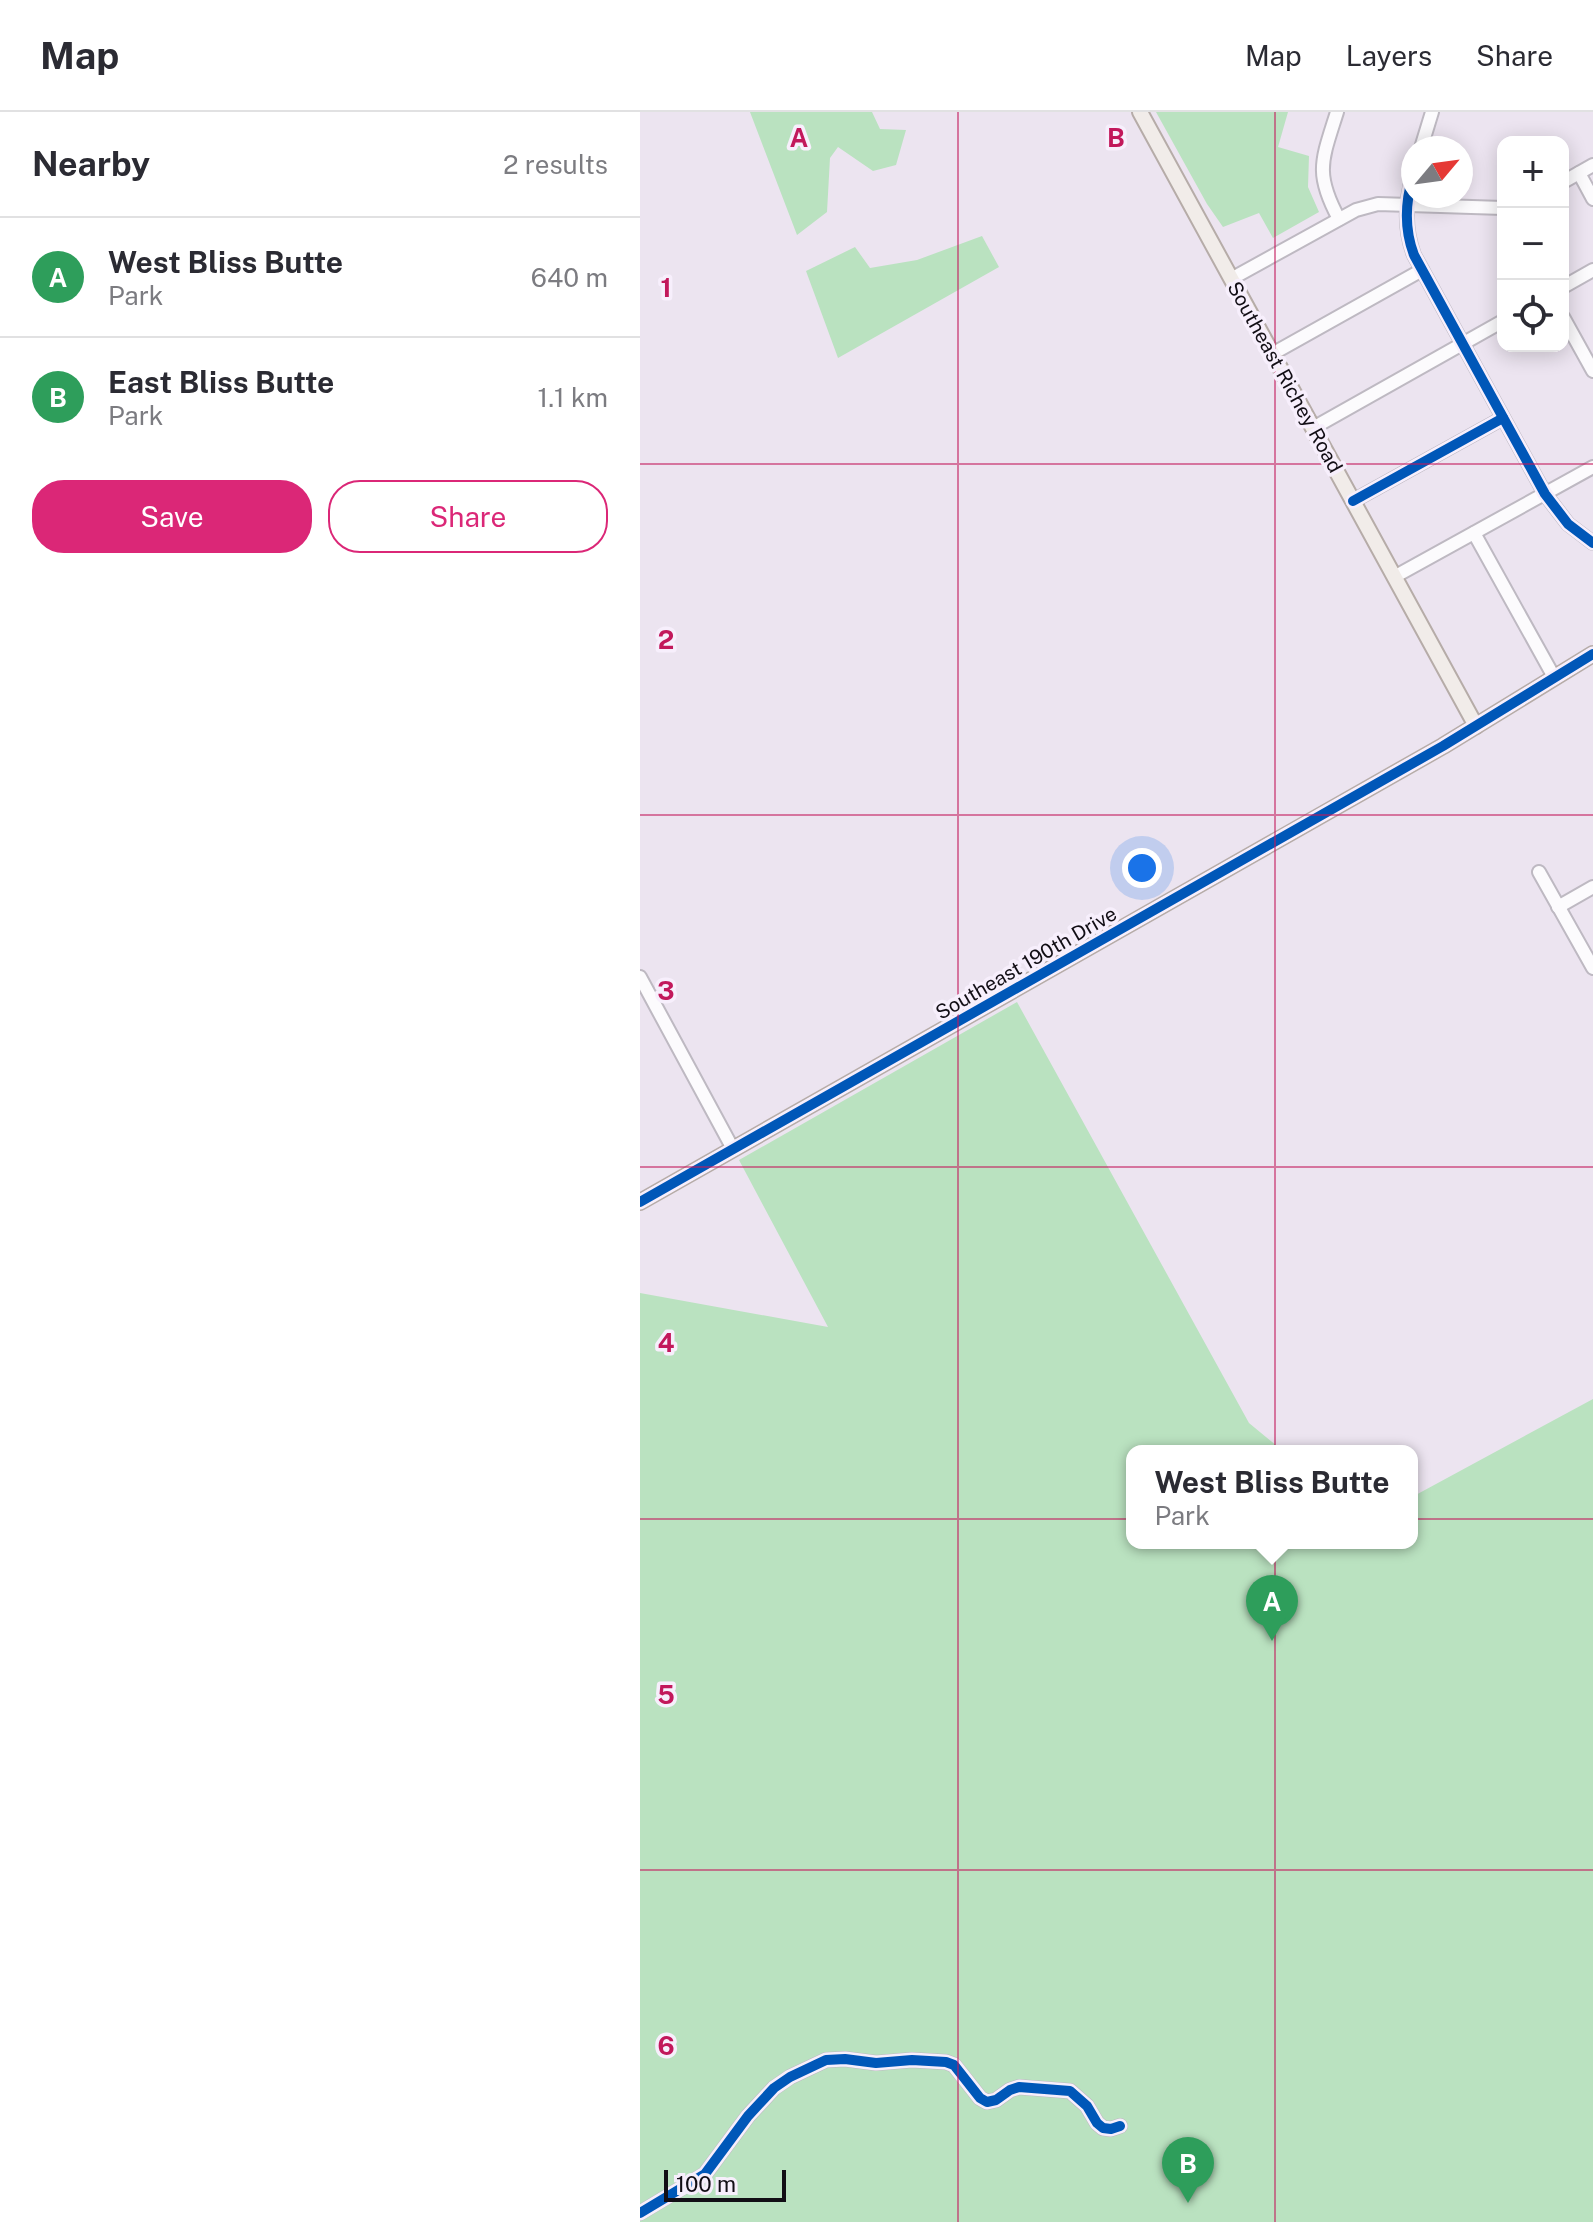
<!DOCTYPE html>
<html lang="en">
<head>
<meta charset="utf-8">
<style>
  body { margin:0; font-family:"Public Sans",sans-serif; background:#f7f7f7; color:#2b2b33 }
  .controls { position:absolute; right:24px; top:24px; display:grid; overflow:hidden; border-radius:16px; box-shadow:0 4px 20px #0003 }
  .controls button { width:72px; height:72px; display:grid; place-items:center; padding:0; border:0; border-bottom:2px solid #e1e1e2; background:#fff; color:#2b2b33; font:40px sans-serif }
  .compass { position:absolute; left:761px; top:24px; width:72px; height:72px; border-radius:50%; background:#fff; box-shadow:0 4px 20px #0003; rotate:61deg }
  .scale { position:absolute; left:24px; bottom:20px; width:122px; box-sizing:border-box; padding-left:8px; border:4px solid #120e15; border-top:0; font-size:22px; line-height:28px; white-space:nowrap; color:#120e15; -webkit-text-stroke:6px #f7effc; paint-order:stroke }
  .you { position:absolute; left:502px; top:756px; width:28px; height:28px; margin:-20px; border:6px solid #fff; border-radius:50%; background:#1a73e8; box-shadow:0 0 0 12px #1a73e833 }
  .badge { display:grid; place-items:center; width:52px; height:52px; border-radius:50%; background:#db2777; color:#fff; font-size:26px; font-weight:700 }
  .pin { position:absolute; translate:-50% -66px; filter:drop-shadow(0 2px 4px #0008) }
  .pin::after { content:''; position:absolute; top:42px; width:28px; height:24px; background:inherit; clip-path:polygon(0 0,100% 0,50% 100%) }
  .popup { position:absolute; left:486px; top:1333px; width:292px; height:104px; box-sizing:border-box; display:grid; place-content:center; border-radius:16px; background:#fff; filter:drop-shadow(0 2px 6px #0005); font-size:26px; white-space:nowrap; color:#7c7c81 }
  .popup b { font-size:30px; color:#2b2b33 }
  .popup::after { content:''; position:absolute; left:50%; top:100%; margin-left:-16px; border:16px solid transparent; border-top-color:#fff }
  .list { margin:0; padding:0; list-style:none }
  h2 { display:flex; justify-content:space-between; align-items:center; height:104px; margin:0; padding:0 32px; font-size:34px }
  h2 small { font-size:26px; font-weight:400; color:#7c7c81 }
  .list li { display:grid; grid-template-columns:52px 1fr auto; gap:24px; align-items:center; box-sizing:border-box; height:120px; padding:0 32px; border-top:2px solid #e1e1e2 }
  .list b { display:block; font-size:30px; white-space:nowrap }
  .list p { margin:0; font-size:26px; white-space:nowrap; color:#7c7c81 }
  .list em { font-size:26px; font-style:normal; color:#7c7c81 }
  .actions { display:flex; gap:16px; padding:24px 32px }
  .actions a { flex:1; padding:18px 0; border:2px solid #db2777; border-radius:32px; text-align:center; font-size:28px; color:#db2777 }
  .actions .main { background:#db2777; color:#fff }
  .icon { flex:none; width:44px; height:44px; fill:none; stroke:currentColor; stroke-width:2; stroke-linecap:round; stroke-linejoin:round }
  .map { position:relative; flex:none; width:953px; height:2110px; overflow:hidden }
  header { display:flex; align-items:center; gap:48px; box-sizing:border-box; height:112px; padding:0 40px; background:#fff; border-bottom:2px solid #e1e1e2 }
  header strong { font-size:38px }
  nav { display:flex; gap:44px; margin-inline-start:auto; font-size:28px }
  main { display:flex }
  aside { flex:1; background:#fff }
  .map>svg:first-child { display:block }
  .green { fill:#bae2c0 }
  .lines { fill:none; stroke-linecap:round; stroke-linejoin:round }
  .minor-casing { stroke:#beb9c2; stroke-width:16 }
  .major-casing { stroke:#b6aca8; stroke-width:18 }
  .minor { stroke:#fcfbfd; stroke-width:12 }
  .major { stroke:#f1ece9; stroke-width:14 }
  .cycleway-casing { stroke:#f7effc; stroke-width:15 }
  .cycleway { stroke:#0057b8; stroke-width:10 }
  .grid { fill:none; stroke:#c2185b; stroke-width:2; stroke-opacity:0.55 }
  .labels { text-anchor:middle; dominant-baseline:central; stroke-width:7; stroke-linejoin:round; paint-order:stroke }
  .street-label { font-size:20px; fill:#120e15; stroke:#f7effc }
  .grid-label { font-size:26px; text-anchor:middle; font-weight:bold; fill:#c2185b; stroke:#f7effc; stroke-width:7; stroke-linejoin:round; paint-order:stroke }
</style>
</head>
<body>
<header>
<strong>Map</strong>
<nav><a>Map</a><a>Layers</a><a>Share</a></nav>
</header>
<main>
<aside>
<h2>Nearby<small>2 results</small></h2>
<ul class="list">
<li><span class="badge" style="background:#2e9e5b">A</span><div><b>West Bliss Butte</b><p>Park</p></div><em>640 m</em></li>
<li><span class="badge" style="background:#2e9e5b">B</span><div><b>East Bliss Butte</b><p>Park</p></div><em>1.1 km</em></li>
</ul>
<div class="actions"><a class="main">Save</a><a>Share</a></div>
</aside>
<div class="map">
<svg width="953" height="2110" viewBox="0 0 953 2110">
  <rect width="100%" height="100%" fill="#ece4f0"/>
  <g class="green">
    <path d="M 110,0 L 232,0 L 240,17 L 266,18 L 256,53 L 233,59 L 198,35 L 190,46 L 187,100 L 157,123 Z"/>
    <path d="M 516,0 L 648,0 L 638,35 L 669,44 L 668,75 L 679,100 L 633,126 L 619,101 L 583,115 L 567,92 Z"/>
    <path d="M 342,124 L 359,155 L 198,246 L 166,159 L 215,135 L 230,156 L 277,148 Z"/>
    <path d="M 377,890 L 609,1311 L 643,1339 L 492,1339 L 492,1431 L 772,1431 L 772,1385 L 953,1287 L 953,2110 L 0,2110 L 0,1181 L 188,1215 L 99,1048 Z"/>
  </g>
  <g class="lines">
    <defs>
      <g id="minor">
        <path d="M 697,0 C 682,48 674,61 699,107"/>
        <path d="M 781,36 L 792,0"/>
        <path d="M 939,61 L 953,87"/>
        <path d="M 773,64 C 765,91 764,117 774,143 L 905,382 L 928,412 L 953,431"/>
        <path d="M 923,70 L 953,53"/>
        <path d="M 591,167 L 716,98 L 738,92 L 863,96"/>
        <path d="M 923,175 L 953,158"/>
        <path d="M 923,205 L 953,259"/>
        <path d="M 632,242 L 782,158"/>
        <path d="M 673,316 L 863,209"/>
        <path d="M 713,389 L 863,306"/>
        <path d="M 834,421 L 914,565"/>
        <path d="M 754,465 L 953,355"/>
        <path d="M 899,760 L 953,856"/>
        <path d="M 918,795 L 953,775"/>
        <path d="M 0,865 L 93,1037"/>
        <path d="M 0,2101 L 65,2062 L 108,2004 L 134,1976 L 150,1965 L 186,1948 L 205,1947 L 236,1951 L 272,1948 L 306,1950 L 314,1953 L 340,1986 L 347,1990 L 356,1988 L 370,1978 L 379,1975 L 430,1979 L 447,1994 L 457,2011 L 463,2016 L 471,2017 L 480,2014"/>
      </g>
      <g id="major">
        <path d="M 500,0 L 836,614"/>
        <path d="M 0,1090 L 803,634 L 953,542"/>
      </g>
    </defs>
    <use href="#minor" class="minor-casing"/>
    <use href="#major" class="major-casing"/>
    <use href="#minor" class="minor"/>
    <use href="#major" class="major"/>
    <defs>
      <g id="cycleway">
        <path d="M 773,64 C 765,91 764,117 774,143 L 905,382 L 928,412 L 953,431"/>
        <path d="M 713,389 L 863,306"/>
        <path d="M 0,1090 L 803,634 L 953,542"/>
        <path d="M 0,2101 L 65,2062 L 108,2004 L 134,1976 L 150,1965 L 186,1948 L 205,1947 L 236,1951 L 272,1948 L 306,1950 L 314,1953 L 340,1986 L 347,1990 L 356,1988 L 370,1978 L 379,1975 L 430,1979 L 447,1994 L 457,2011 L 463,2016 L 471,2017 L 480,2014"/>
      </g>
    </defs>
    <use href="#cycleway" class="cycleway-casing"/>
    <use href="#cycleway" class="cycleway"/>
  </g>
  <path class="grid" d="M 318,0 L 318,2110M 635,0 L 635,2110M 0,352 L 953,352M 0,703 L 953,703M 0,1055 L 953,1055M 0,1407 L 953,1407M 0,1758 L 953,1758"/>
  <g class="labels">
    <g class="street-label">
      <text transform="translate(645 265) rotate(61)">Southeast Richey Road</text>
      <text transform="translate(386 851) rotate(-30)">Southeast 190th Drive</text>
    </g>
  </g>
  <g class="grid-label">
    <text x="159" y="35">A</text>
    <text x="476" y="35">B</text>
    <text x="26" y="185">1</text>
    <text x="26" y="537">2</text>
    <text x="26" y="888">3</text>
    <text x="26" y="1240">4</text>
    <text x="26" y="1592">5</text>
    <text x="26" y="1943">6</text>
  </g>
</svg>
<div class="controls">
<button>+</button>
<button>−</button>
<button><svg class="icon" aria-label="locate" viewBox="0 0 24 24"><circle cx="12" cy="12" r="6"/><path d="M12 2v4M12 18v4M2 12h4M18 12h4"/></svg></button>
</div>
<svg class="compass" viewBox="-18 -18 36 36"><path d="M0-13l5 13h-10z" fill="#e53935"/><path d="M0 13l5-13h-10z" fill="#7c7c81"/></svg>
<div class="scale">100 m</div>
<div class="you"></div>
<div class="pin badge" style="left:632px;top:1529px;background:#2e9e5b">A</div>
<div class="popup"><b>West Bliss Butte</b>Park</div>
<div class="pin badge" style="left:548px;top:2091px;background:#2e9e5b">B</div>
</div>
</main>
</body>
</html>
